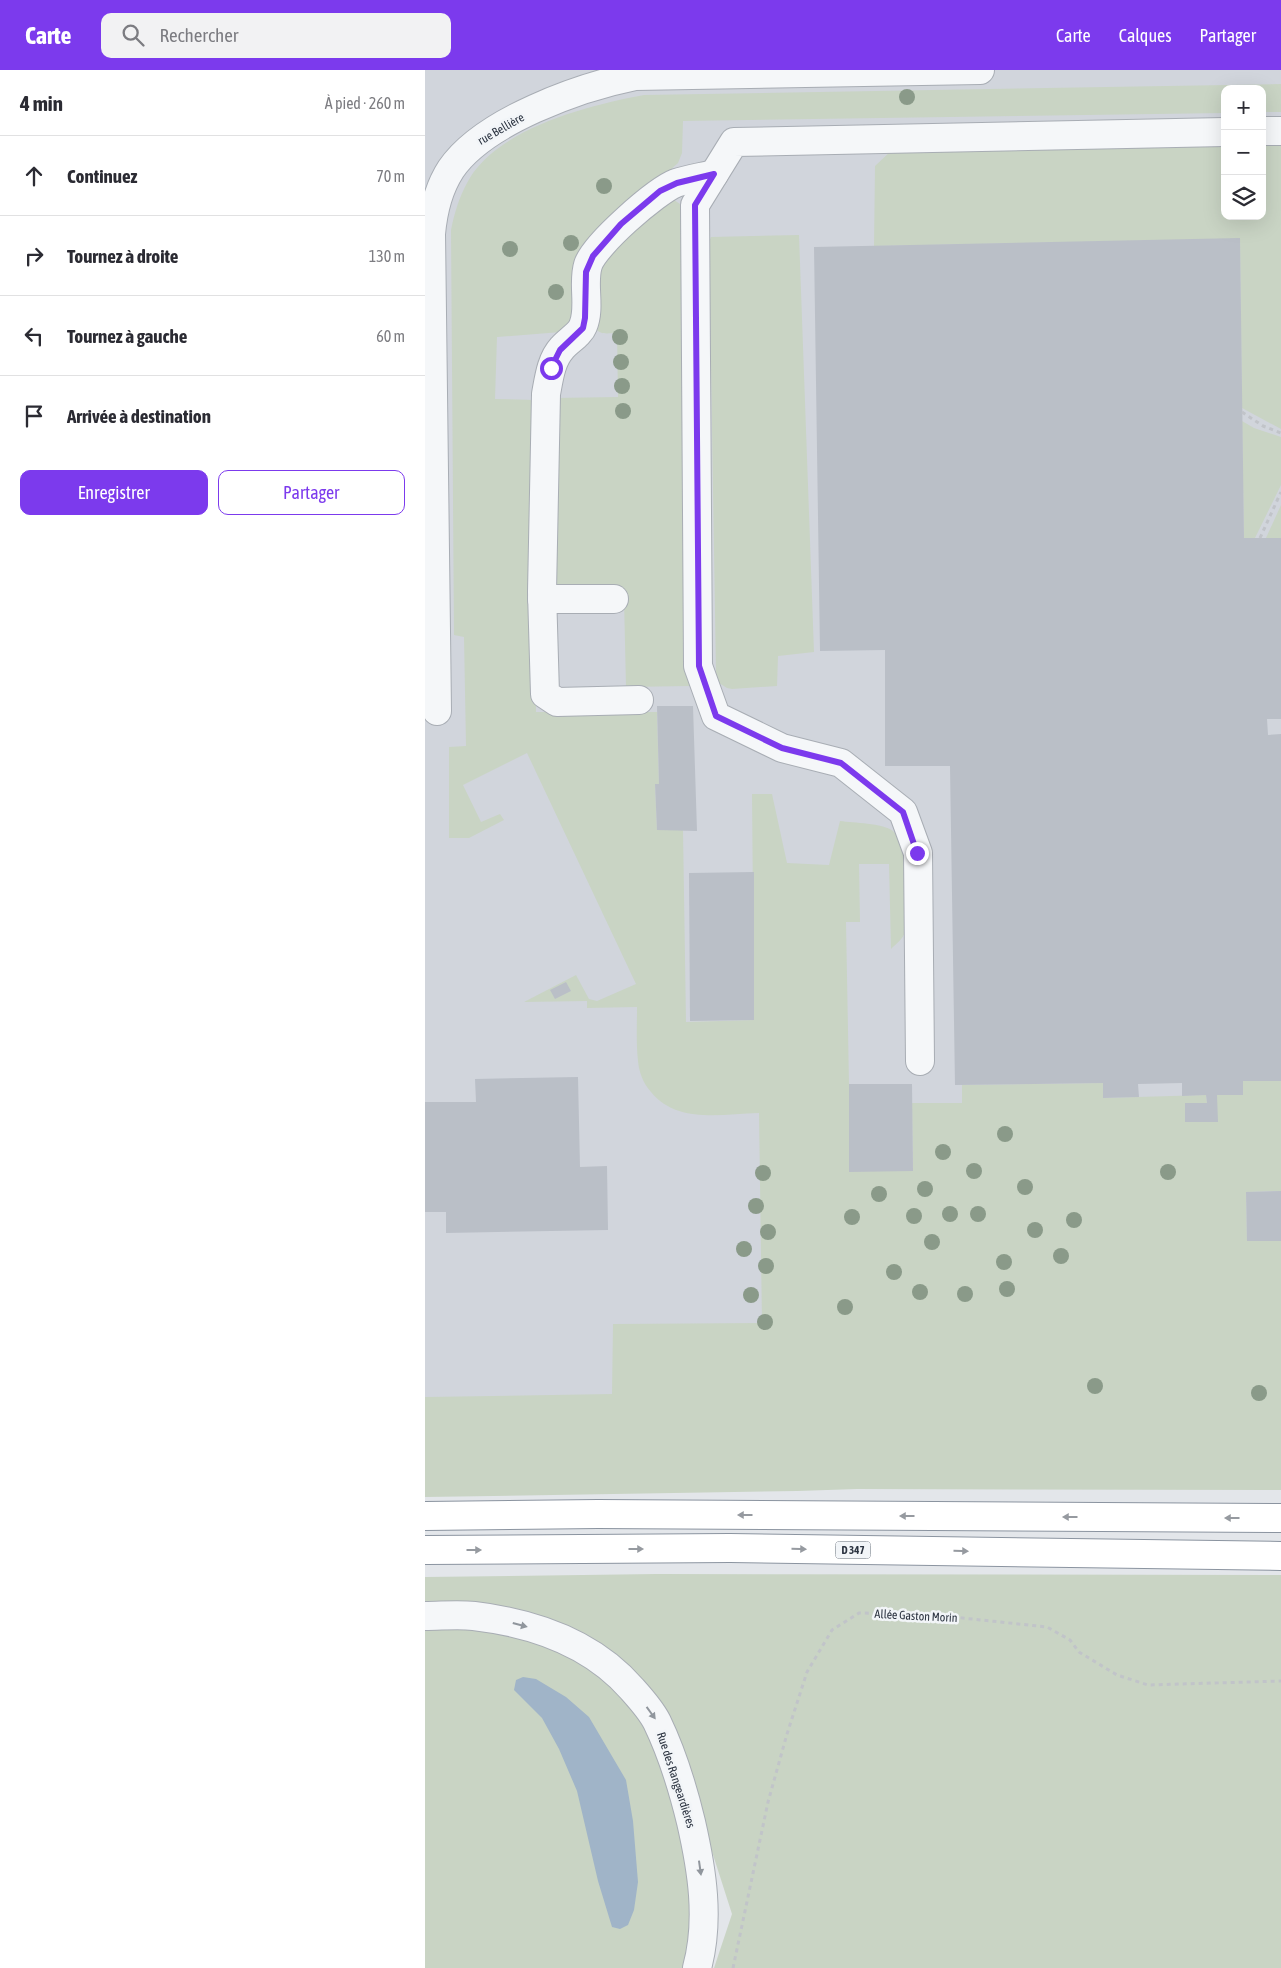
<!DOCTYPE html>
<html lang="fr">
<head>
<meta charset="utf-8">
<style>
  body { margin:0; font-family:"Asap Condensed",sans-serif; background:#f2f2f3; color:#2b2b33 }
  .controls { position:absolute; right:15px; top:15px; display:grid; overflow:hidden; border-radius:10px; box-shadow:0 5px 20px #0002 }
  .controls button { width:45px; height:45px; display:grid; place-items:center; padding:0; border:0; border-bottom:1px solid #e1e1e2; background:#fff; color:#2b2b33; font:25px sans-serif }
  .stop { position:absolute; width:15px; height:15px; margin:-11px; border:4px solid #7c3aed; border-radius:50%; background:#fff }
  .stop.end { background:#7c3aed; border-color:#fff; box-shadow:0 1px 5px #0008 }
  .list { margin:0; padding:0; list-style:none }
  h2 { display:flex; justify-content:space-between; align-items:center; height:65px; margin:0; padding:0 20px; font-size:21px }
  h2 small { font-size:16px; font-weight:400; color:#7c7c81 }
  .list li { display:grid; grid-template-columns:32px 1fr auto; gap:15px; align-items:center; box-sizing:border-box; height:80px; padding:0 20px; border-top:1px solid #e1e1e2 }
  .list b { display:block; font-size:19px; white-space:nowrap }
  .list em { font-size:16px; font-style:normal; color:#7c7c81 }
  .actions { display:flex; gap:10px; padding:15px 20px }
  .actions a { flex:1; padding:11px 0; border:1px solid #7c3aed; border-radius:10px; text-align:center; font-size:18px; color:#7c3aed }
  .actions .main { background:#7c3aed; color:#fff }
  .icon { flex:none; width:28px; height:28px; fill:none; stroke:currentColor; stroke-width:2; stroke-linecap:round; stroke-linejoin:round }
  .map { position:relative; flex:none; width:856px; height:1898px; overflow:hidden }
  header { display:flex; align-items:center; gap:30px; box-sizing:border-box; height:70px; padding:0 25px; background:#7c3aed; color:#fff }
  header strong { font-size:24px }
  nav { display:flex; gap:28px; margin-inline-start:auto; font-size:18px }
  .search { width:350px; height:45px; background:#f2f2f3; display:flex; align-items:center; gap:12px; box-sizing:border-box; padding:0 18px; border-radius:10px; color:#7c7c81; font-size:19px }
  main { display:flex }
  aside { flex:1; background:#fff }
  .map>svg:first-child { display:block }
  .built { fill:#d1d5dc; fill-rule:evenodd }
  .green { fill:#c9d4c4 }
  .water { fill:#a0b4c8 }
  .building { fill:#babfc7 }
  .lines { fill:none; stroke-linecap:round; stroke-linejoin:round }
  .minor-casing { stroke:#a8adb4; stroke-width:30 }
  .highway-casing { stroke:#8b94a0; stroke-width:30 }
  .path { stroke:#c1c4c9; stroke-width:3; stroke-dasharray:4 4; stroke-linecap:butt }
  .minor { stroke:#f5f7f9; stroke-width:28 }
  .highway { stroke:#fff; stroke-width:28 }
  .tree { fill:#8a9a89 }
  .oneway { fill:#969aa0 }
  .oneway2 { fill:#90969d }
  .route { stroke:#7c3aed; stroke-width:6 }
  .labels { text-anchor:middle; dominant-baseline:central; stroke-width:5; stroke-linejoin:round; paint-order:stroke }
  .shield { fill:#f2f5f8; stroke:#676e78; stroke-width:1 }
  .shield-label { font-size:11px; font-weight:bold; fill:#2c3441 }
  .street-label { font-size:12px; fill:#2c3441; stroke:#f2f5f8 }
</style>
</head>
<body>
<header>
<strong>Carte</strong>
<div class="search"><svg class="icon" aria-label="search" viewBox="0 0 24 24"><circle cx="10" cy="10" r="6"/><path d="M15 15l6 6"/></svg>Rechercher</div>
<nav><a>Carte</a><a>Calques</a><a>Partager</a></nav>
</header>
<main>
<aside>
<h2>4 min<small>À pied · 260 m</small></h2>
<ul class="list">
<li><svg class="icon" aria-label="ahead" viewBox="0 0 24 24"><path d="M12 20V5M6 11l6-6 6 6"/></svg><div><b>Continuez</b></div><em>70 m</em></li>
<li><svg class="icon" aria-label="right" viewBox="0 0 24 24"><path d="M7 20v-9h11M14 6l5 5-5 5"/></svg><div><b>Tournez à droite</b></div><em>130 m</em></li>
<li><svg class="icon" aria-label="left" viewBox="0 0 24 24"><path d="M17 20v-9H6M10 6l-5 5 5 5"/></svg><div><b>Tournez à gauche</b></div><em>60 m</em></li>
<li><svg class="icon" aria-label="arrive" viewBox="0 0 24 24"><path d="M6 21V4h12l-3 4 3 4H6"/></svg><div><b>Arrivée à destination</b></div></li>
</ul>
<div class="actions"><a class="main">Enregistrer</a><a>Partager</a></div>
</aside>
<div class="map">
<svg width="856" height="1898" viewBox="0 0 856 1898">
  <rect width="100%" height="100%" fill="#e3e6ea"/>
  <path class="built" d="M 0,0 L 856,0 L 856,1357 L 0,1382 ZM 800,19 L 837,19 L 837,146 L 800,146 Z"/>
  <g class="green">
    <path d="M 856,14 L 856,42 L 837,42 L 837,19 L 800,19 L 800,43 L 258,51 L 257,83 L 253,93 L 177,161 L 150,250 L 136,262 L 72,267 L 70,329 L 112,330 L 111,642 L 232,642 L 234,714 L 230,714 L 232,760 L 258,760 L 261,952 L 329,950 L 327,724 L 347,724 L 362,793 L 404,795 L 415,751 C 429,753 457,753 468,761 C 484,774 486,843 480,862 C 478,869 471,874 466,879 L 464,794 L 434,794 L 435,852 L 421,852 L 424,1014 L 488,1101 L 487,1033 L 537,1033 L 537,1015 L 678,1013 L 678,1028 L 781,1025 L 782,1033 L 760,1033 L 761,1052 L 792,1052 L 792,1025 L 818,1011 L 856,1011 L 856,1121 L 821,1122 L 822,1171 L 856,1171 L 856,1420 L 432,1419 L 372,1421 L 0,1427 L 0,1327 L 187,1324 L 188,1254 L 337,1253 L 334,1043 C 296,1044 252,1054 226,1022 C 218,1013 214,1002 213,991 C 211,973 212,954 212,937 L 162,938 L 162,931 L 99,932 L 151,905 L 164,929 L 172,931 L 211,914 L 102,683 L 38,715 L 56,752 L 75,744 L 79,750 L 44,768 L 24,768 L 24,677 L 41,676 L 39,567 L 29,565 L 26,160 C 30,140 36,121 48,103 C 82,56 165,35 219,25 Z"/>
    <path d="M 800,70 L 800,146 L 837,146 L 837,70 L 856,70 L 856,359 L 817,338 L 815,169 L 449,176 L 450,96 L 467,80 Z"/>
    <path d="M 246,128 L 255,134 L 258,143 L 265,616 L 201,617 L 199,529 L 123,520 L 128,328 L 193,327 L 192,263 C 182,263 175,266 168,256 L 169,197 Z"/>
    <path d="M 374,165 L 389,582 L 353,586 L 352,616 L 307,619 L 302,618 L 294,613 L 291,603 L 284,172 L 286,167 Z"/>
    <path d="M 817,351 L 829,358 L 856,367 L 856,415 L 830,468 L 819,468 Z"/>
    <path d="M 856,435 L 856,468 L 841,468 Z"/>
    <path d="M 232,1504 L 856,1505 L 856,1898 L 289,1898 L 307,1844 L 258,1691 L 196,1592 L 0,1537 L 0,1507 Z"/>
    <path d="M 0,1559 L 50,1559 L 75,1562 L 124,1575 L 167,1600 L 187,1616 L 204,1634 L 218,1654 L 231,1676 L 258,1758 L 268,1829 L 263,1898 L 0,1898 Z"/>
  </g>
  <path class="water" d="M 98,1607 L 111,1609 L 141,1627 L 164,1647 L 201,1710 L 208,1751 L 213,1812 L 209,1840 L 203,1855 L 195,1859 L 187,1857 L 173,1811 L 152,1721 L 134,1679 L 117,1648 L 89,1620 L 91,1610 Z"/>
  <g class="building">
    <path d="M 815,168 L 819,468 L 856,468 L 856,649 L 842,649 L 843,665 L 856,664 L 856,1011 L 818,1011 L 818,1025 L 792,1025 L 793,1052 L 760,1052 L 760,1033 L 782,1033 L 781,1025 L 757,1026 L 757,1013 L 713,1014 L 714,1027 L 678,1028 L 678,1013 L 530,1015 L 525,696 L 460,696 L 460,580 L 395,581 L 389,177 Z"/>
    <path d="M 232,636 L 268,636 L 272,761 L 232,760 L 230,714 L 234,714 Z"/>
    <path d="M 329,802 L 329,950 L 265,951 L 264,803 Z"/>
    <path d="M 141,912 L 146,921 L 130,929 L 125,920 Z"/>
    <path d="M 153,1007 L 155,1097 L 182,1096 L 183,1160 L 21,1163 L 21,1142 L 0,1142 L 0,1032 L 51,1032 L 50,1009 Z"/>
    <path d="M 424,1014 L 487,1014 L 488,1101 L 424,1102 Z"/>
    <path d="M 856,1121 L 856,1171 L 822,1171 L 821,1122 Z"/>
  </g>
  <g class="lines">
    <defs>
      <g id="minor">
        <path d="M 837,61 L 856,61"/>
        <path d="M 117,529 L 189,529"/>
        <path d="M 214,630 L 132,632 L 120,624 L 117,522 L 121,324 C 124,308 126,290 137,278 C 143,271 155,264 158,256 C 166,237 157,214 163,195 C 169,175 231,121 251,113 C 263,109 277,107 289,104"/>
        <path d="M 12,641 L 6,164 C 8,141 13,119 26,99 C 59,51 155,17 210,6 L 555,0"/>
        <path d="M 495,991 L 493,783 L 478,742 L 416,693 L 357,678 L 291,646 L 273,596 L 270,135 L 309,72 L 800,62"/>
        <path d="M 0,1546 C 16,1546 33,1544 49,1546 C 108,1553 167,1573 207,1619 C 216,1629 226,1640 232,1652 C 247,1683 258,1719 266,1752 C 277,1800 285,1850 272,1898"/>
      </g>
      <g id="highway">
        <path d="M 0,1446 L 173,1444 L 856,1448"/>
        <path d="M 0,1480 L 305,1478 L 856,1486"/>
      </g>
    </defs>
    <use href="#minor" class="minor-casing"/>
    <use href="#highway" class="highway-casing"/>
    <g class="path">
      <path d="M 817,342 L 838,356 L 856,363"/>
      <path d="M 835,468 L 856,422"/>
      <path d="M 308,1898 L 343,1732 L 362,1664 L 382,1602 L 407,1560 L 434,1543 L 500,1544 L 622,1557 L 645,1570 L 654,1582 L 692,1605 L 723,1615 L 856,1611"/>
    </g>
    <use href="#minor" class="minor"/>
    <use href="#highway" class="highway"/>
  </g>
  <g class="tree">
    <circle cx="482" cy="27" r="8"/>
    <circle cx="179" cy="116" r="8"/>
    <circle cx="146" cy="173" r="8"/>
    <circle cx="85" cy="179" r="8"/>
    <circle cx="131" cy="222" r="8"/>
    <circle cx="195" cy="267" r="8"/>
    <circle cx="196" cy="292" r="8"/>
    <circle cx="197" cy="316" r="8"/>
    <circle cx="198" cy="341" r="8"/>
    <circle cx="580" cy="1064" r="8"/>
    <circle cx="518" cy="1082" r="8"/>
    <circle cx="549" cy="1101" r="8"/>
    <circle cx="743" cy="1102" r="8"/>
    <circle cx="338" cy="1103" r="8"/>
    <circle cx="600" cy="1117" r="8"/>
    <circle cx="500" cy="1119" r="8"/>
    <circle cx="454" cy="1124" r="8"/>
    <circle cx="331" cy="1136" r="8"/>
    <circle cx="525" cy="1144" r="8"/>
    <circle cx="553" cy="1144" r="8"/>
    <circle cx="489" cy="1146" r="8"/>
    <circle cx="427" cy="1147" r="8"/>
    <circle cx="649" cy="1150" r="8"/>
    <circle cx="610" cy="1160" r="8"/>
    <circle cx="343" cy="1162" r="8"/>
    <circle cx="507" cy="1172" r="8"/>
    <circle cx="319" cy="1179" r="8"/>
    <circle cx="636" cy="1186" r="8"/>
    <circle cx="579" cy="1192" r="8"/>
    <circle cx="341" cy="1196" r="8"/>
    <circle cx="469" cy="1202" r="8"/>
    <circle cx="582" cy="1219" r="8"/>
    <circle cx="495" cy="1222" r="8"/>
    <circle cx="540" cy="1224" r="8"/>
    <circle cx="326" cy="1225" r="8"/>
    <circle cx="420" cy="1237" r="8"/>
    <circle cx="340" cy="1252" r="8"/>
    <circle cx="670" cy="1316" r="8"/>
    <circle cx="834" cy="1323" r="8"/>
  </g>
  <defs><path id="oneway-solid" d="M-6-.8H1V-3.2L6.5 0L1 3.2V.8H-6Z" transform="scale(1.25)"/></defs>
  <g class="oneway">
    <use href="#oneway-solid" transform="translate(320 1445) rotate(-180)"/>
    <use href="#oneway-solid" transform="translate(482 1446) rotate(-180)"/>
    <use href="#oneway-solid" transform="translate(645 1447) rotate(-180)"/>
    <use href="#oneway-solid" transform="translate(807 1448) rotate(-180)"/>
    <use href="#oneway-solid" transform="translate(211 1479)"/>
    <use href="#oneway-solid" transform="translate(374 1479) rotate(1)"/>
    <use href="#oneway-solid" transform="translate(49 1480)"/>
    <use href="#oneway-solid" transform="translate(536 1481) rotate(1)"/>
  </g>
  <g class="oneway2">
    <use href="#oneway-solid" transform="translate(95 1555) rotate(15)"/>
    <use href="#oneway-solid" transform="translate(226 1643) rotate(54)"/>
    <use href="#oneway-solid" transform="translate(275 1798) rotate(82)"/>
  </g>
  <g class="lines">
    <path class="route" d="M 126,298 L 135,280 L 158,258 L 160,248 L 161,202 L 168,186 L 196,154 L 235,121 L 252,113 L 289,104 L 270,135 L 274,596 L 291,646 L 357,678 L 416,693 L 478,742 L 492,783"/>
  </g>
  <g class="labels">
    <rect class="shield" x="410.5" y="1471.5" width="35" height="17" rx="4"/>
    <g class="shield-label">
      <text x="428" y="1480">D 347</text>
    </g>
    <g class="street-label">
      <text transform="translate(76 59) rotate(-30)">rue Bellière</text>
      <text transform="translate(491 1546) rotate(3)">Allée Gaston Morin</text>
      <text transform="translate(251 1710) rotate(72)">Rue des Rangeardières</text>
    </g>
  </g>
</svg>
<div class="controls">
<button>+</button>
<button>−</button>
<button><svg class="icon" aria-label="layers" viewBox="0 0 24 24"><path d="M12 4l9 5-9 5-9-5zM3 14l9 5 9-5"/></svg></button>
</div>
<div class="stop" style="left:126px;top:298px"></div>
<div class="stop end" style="left:492px;top:783px"></div>
</div>
</main>
</body>
</html>
